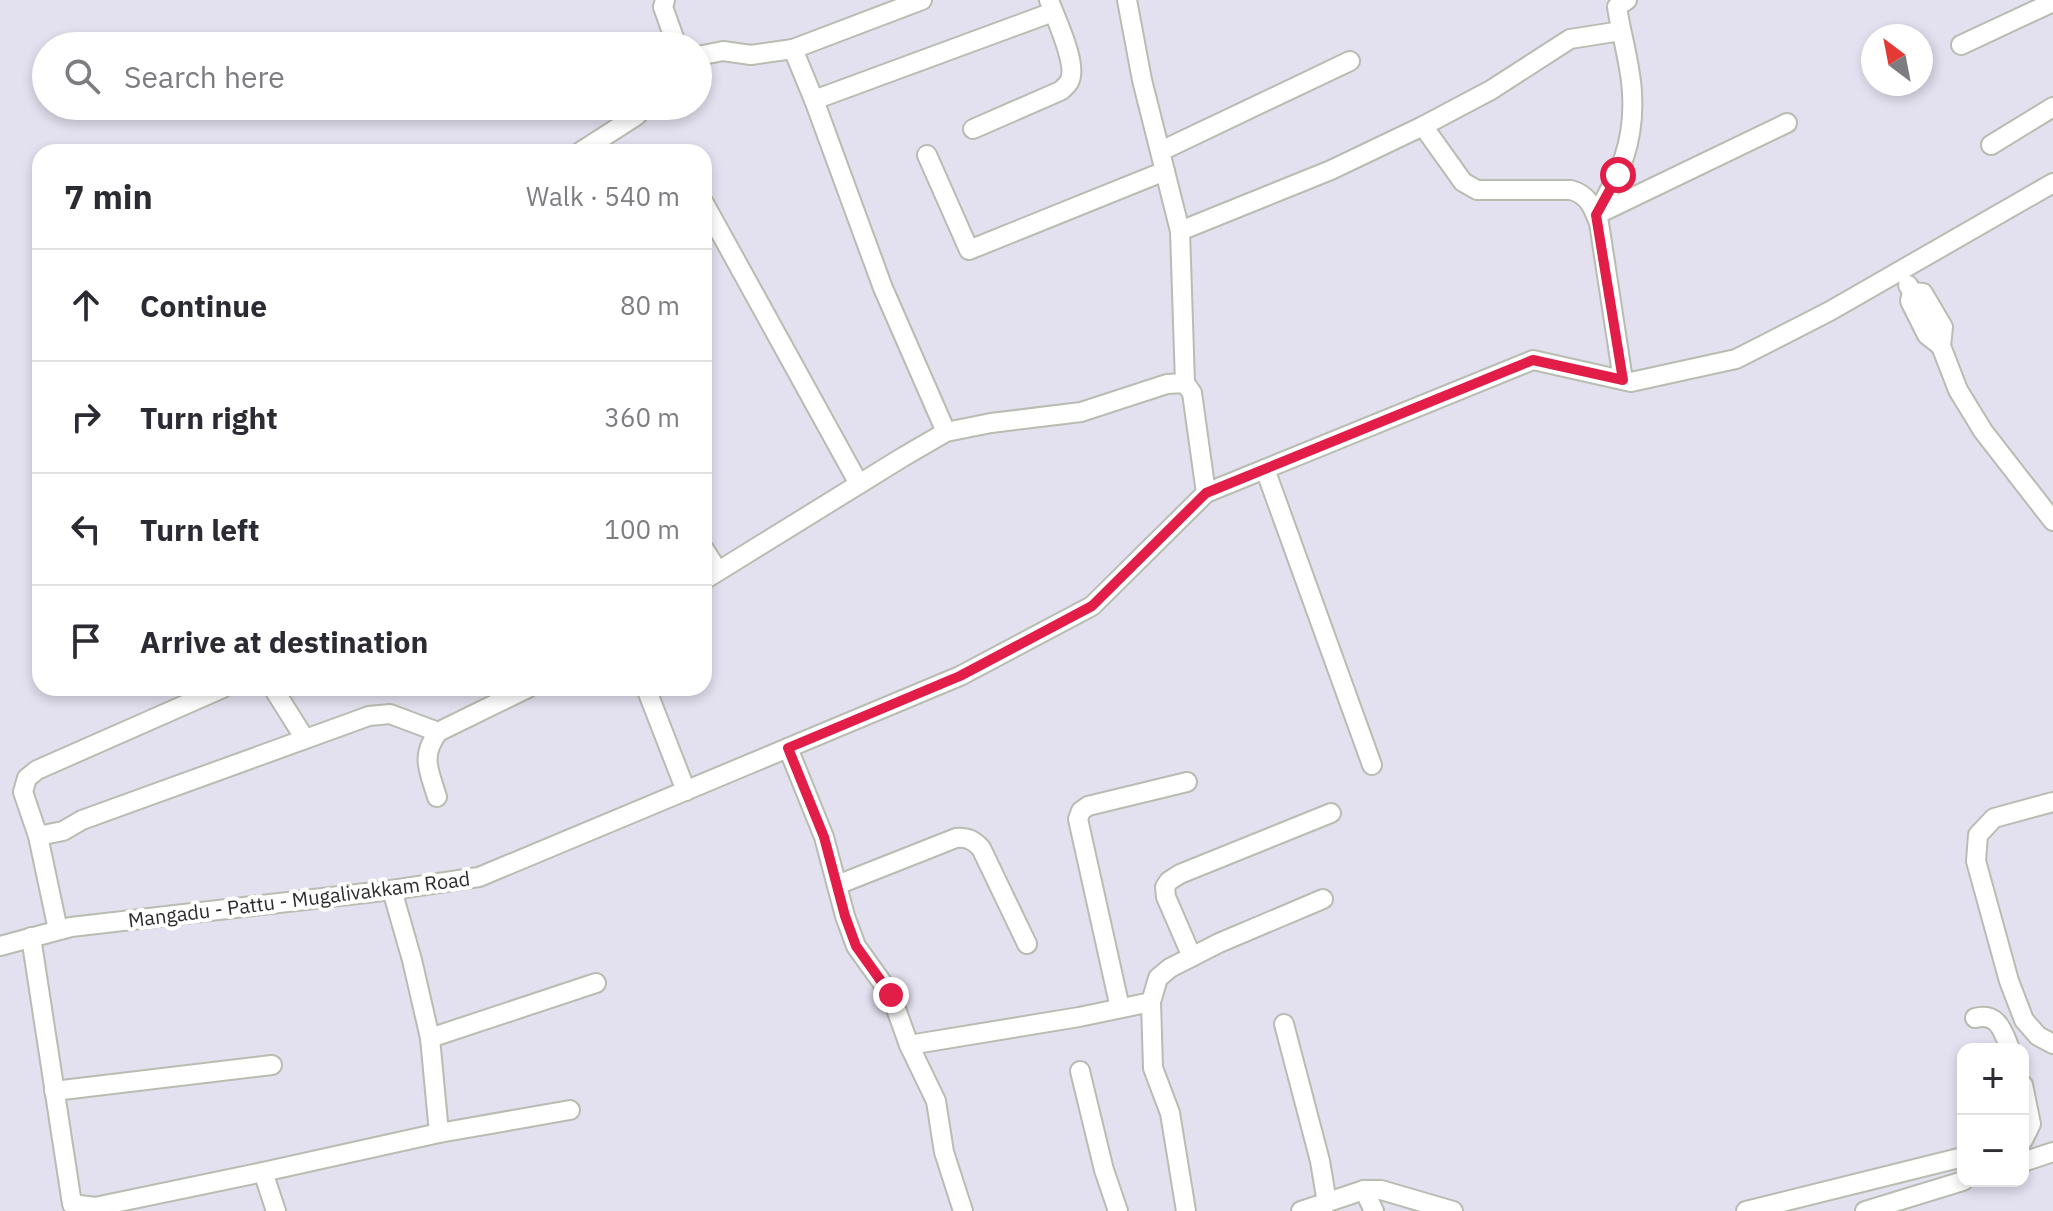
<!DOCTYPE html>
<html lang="en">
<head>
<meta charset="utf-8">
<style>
  body { margin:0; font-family:"IBM Plex Sans",sans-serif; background:#f2f2f3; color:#2b2b33 }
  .controls { position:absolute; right:24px; bottom:24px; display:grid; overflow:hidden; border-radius:16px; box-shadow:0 4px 12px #0003 }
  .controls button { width:72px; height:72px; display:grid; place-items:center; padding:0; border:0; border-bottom:2px solid #e1e1e2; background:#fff; color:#2b2b33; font:40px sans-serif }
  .compass { position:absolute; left:1861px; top:24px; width:72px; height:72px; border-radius:50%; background:#fff; box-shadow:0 4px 12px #0003; rotate:328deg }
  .stop { position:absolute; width:24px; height:24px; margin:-18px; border:6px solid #e11d48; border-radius:50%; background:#fff }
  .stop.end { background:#e11d48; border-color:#fff; box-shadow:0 2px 8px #0008 }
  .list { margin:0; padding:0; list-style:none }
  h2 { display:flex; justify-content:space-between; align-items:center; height:104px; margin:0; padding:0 32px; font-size:34px }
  h2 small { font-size:26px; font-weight:400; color:#7c7c81 }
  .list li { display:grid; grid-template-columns:52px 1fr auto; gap:24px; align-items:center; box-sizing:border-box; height:112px; padding:0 32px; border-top:2px solid #e1e1e2 }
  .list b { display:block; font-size:30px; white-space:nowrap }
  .list em { font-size:26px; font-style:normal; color:#7c7c81 }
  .icon { flex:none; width:44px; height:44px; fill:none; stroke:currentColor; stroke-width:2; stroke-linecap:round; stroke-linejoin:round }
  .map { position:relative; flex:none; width:2053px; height:1211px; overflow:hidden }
  .search { position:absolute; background:#fff; box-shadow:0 4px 12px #0003; left:32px; top:32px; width:680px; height:88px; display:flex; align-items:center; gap:20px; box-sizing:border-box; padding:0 28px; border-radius:44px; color:#7c7c81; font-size:30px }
  .panel { position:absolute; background:#fff; box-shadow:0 4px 12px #0003; left:32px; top:144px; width:680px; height:552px; border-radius:24px }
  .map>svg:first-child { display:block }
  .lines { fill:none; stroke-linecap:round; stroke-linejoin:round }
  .minor-casing { stroke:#b7bdb0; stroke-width:22 }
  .minor { stroke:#fff; stroke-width:18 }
  .route { stroke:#e11d48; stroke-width:10 }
  .labels { text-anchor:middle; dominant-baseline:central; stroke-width:8; stroke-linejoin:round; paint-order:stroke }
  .street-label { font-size:20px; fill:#2d2d2d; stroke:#fff }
</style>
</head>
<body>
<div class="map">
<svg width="2053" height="1211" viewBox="0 0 2053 1211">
  <rect width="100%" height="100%" fill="#e3e0ef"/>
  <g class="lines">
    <defs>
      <g id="minor">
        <path d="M 665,0 L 663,7 L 677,46"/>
        <path d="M 922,0 L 793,49 L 814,100 L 883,288 L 946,432"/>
        <path d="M 1127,0 L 1142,80 L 1180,231 L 1185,383"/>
        <path d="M 1961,45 L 2053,2"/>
        <path d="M 698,56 L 723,51 L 751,55 L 793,49"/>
        <path d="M 814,100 L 1053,12"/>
        <path d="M 1423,126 L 1463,182 L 1477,190 L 1571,190 C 1589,195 1593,208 1599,223 L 1623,380"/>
        <path d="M 973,129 L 1060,91 C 1062,90 1068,84 1069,82 C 1079,65 1055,18 1049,0"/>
        <path d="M 1991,145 L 2053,107"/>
        <path d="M 1161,151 L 1350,61"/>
        <path d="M 580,152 L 636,116 L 646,106"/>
        <path d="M 927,155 L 969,250 L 1165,171"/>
        <path d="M 704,203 L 859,484"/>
        <path d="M 1596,215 C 1620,173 1635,143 1632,93 C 1631,66 1621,34 1617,7 L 1627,0"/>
        <path d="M 1596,215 L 1787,123"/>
        <path d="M 1180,231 L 1331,170 L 1423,126 L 1491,90 L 1570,39 L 1621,31"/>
        <path d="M 1908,285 L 1912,292 L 1910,301 L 1927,335 L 1941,346"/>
        <path d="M 1912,292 L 1923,293 L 1943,327 L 1941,346 L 1958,390 L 1983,431 L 2053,521"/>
        <path d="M 1265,469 L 1372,765"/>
        <path d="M 704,549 L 718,571"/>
        <path d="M 704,580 L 903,457 L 946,432 L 991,423 L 1081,412 L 1167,384 L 1185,383 L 1192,393 L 1206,493"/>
        <path d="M 273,688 L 305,739"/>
        <path d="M 646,688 L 686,791"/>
        <path d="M 788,748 L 824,837 L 845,916 L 856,946 L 891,995 L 909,1045 L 936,1101 L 944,1152 L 963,1211"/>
        <path d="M 437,797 C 429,770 420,757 438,732 L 528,688"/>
        <path d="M 2053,802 L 1994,818 L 1978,835 L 1976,861 L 2009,981 L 2024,1020 L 2038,1036 L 2053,1044"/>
        <path d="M 38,836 L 23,792 L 27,778 L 37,770 L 223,688"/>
        <path d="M 837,885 L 956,838 C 968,837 973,840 981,848 L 1027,944"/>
        <path d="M 392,890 L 412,960 L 430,1038 L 439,1133"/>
        <path d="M 58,930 L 38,836 L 63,831 L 82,820 L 369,716 L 390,714 L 438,732"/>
        <path d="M 31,937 L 72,1204 L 95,1207 L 263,1172"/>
        <path d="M 0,946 L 71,927 L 392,890 L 479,877 L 960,676 L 1092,606 L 1206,493 L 1533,360 L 1631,382 L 1736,359 L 1830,311 L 2053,183"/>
        <path d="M 1192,957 L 1166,897 L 1165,887 L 1169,881 L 1180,874 L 1331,813"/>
        <path d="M 1120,1008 L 1078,819 L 1081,811 L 1088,806 L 1187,782"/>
        <path d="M 1975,1018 C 1998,1012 2003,1031 2010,1049"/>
        <path d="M 1284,1024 L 1320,1161 L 1327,1203"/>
        <path d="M 430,1038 L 596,983"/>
        <path d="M 909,1045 L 1079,1017 L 1151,1002"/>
        <path d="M 1080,1071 L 1104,1170 L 1118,1211"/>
        <path d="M 2023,1085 L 2031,1124 L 2023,1140"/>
        <path d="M 54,1091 L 272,1065"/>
        <path d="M 2023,1162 L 2053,1152"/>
        <path d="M 1364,1190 L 1374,1211"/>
        <path d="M 276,1211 L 263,1172 L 439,1133 L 570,1110"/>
        <path d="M 1186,1211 L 1170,1113 L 1153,1068 L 1151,1002 L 1158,978 L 1170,968 L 1219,943 L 1323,899"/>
        <path d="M 1301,1211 L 1364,1190 L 1381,1190 L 1453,1211"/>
        <path d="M 1746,1211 L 1963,1157"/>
        <path d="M 1865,1211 L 1963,1181"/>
      </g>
    </defs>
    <use href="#minor" class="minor-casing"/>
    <use href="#minor" class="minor"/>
  </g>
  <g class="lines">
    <path class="route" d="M 891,995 L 856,946 L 845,916 L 824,837 L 788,748 L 960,676 L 1092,606 L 1206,493 L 1533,360 L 1623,380 L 1596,215 L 1618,175"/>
  </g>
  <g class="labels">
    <g class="street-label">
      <text transform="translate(299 899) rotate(-7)">Mangadu - Pattu - Mugalivakkam Road</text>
    </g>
  </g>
</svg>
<div class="controls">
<button>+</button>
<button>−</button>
</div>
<svg class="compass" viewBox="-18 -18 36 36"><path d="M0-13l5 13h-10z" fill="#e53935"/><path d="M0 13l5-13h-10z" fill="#7c7c81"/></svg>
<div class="stop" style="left:1618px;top:175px"></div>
<div class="stop end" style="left:891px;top:995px"></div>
<div class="search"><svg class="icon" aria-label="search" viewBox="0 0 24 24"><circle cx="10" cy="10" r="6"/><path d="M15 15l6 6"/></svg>Search here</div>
<section class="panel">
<h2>7 min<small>Walk · 540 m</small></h2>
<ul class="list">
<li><svg class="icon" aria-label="ahead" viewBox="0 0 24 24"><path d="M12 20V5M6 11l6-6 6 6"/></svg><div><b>Continue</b></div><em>80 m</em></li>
<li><svg class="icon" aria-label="right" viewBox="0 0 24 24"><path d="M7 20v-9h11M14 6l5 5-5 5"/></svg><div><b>Turn right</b></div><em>360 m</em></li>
<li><svg class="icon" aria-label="left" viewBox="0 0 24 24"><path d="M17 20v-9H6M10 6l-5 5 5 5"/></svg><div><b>Turn left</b></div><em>100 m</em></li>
<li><svg class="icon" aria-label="arrive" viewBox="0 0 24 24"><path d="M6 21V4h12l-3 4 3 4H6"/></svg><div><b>Arrive at destination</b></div></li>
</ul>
</section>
</div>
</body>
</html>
